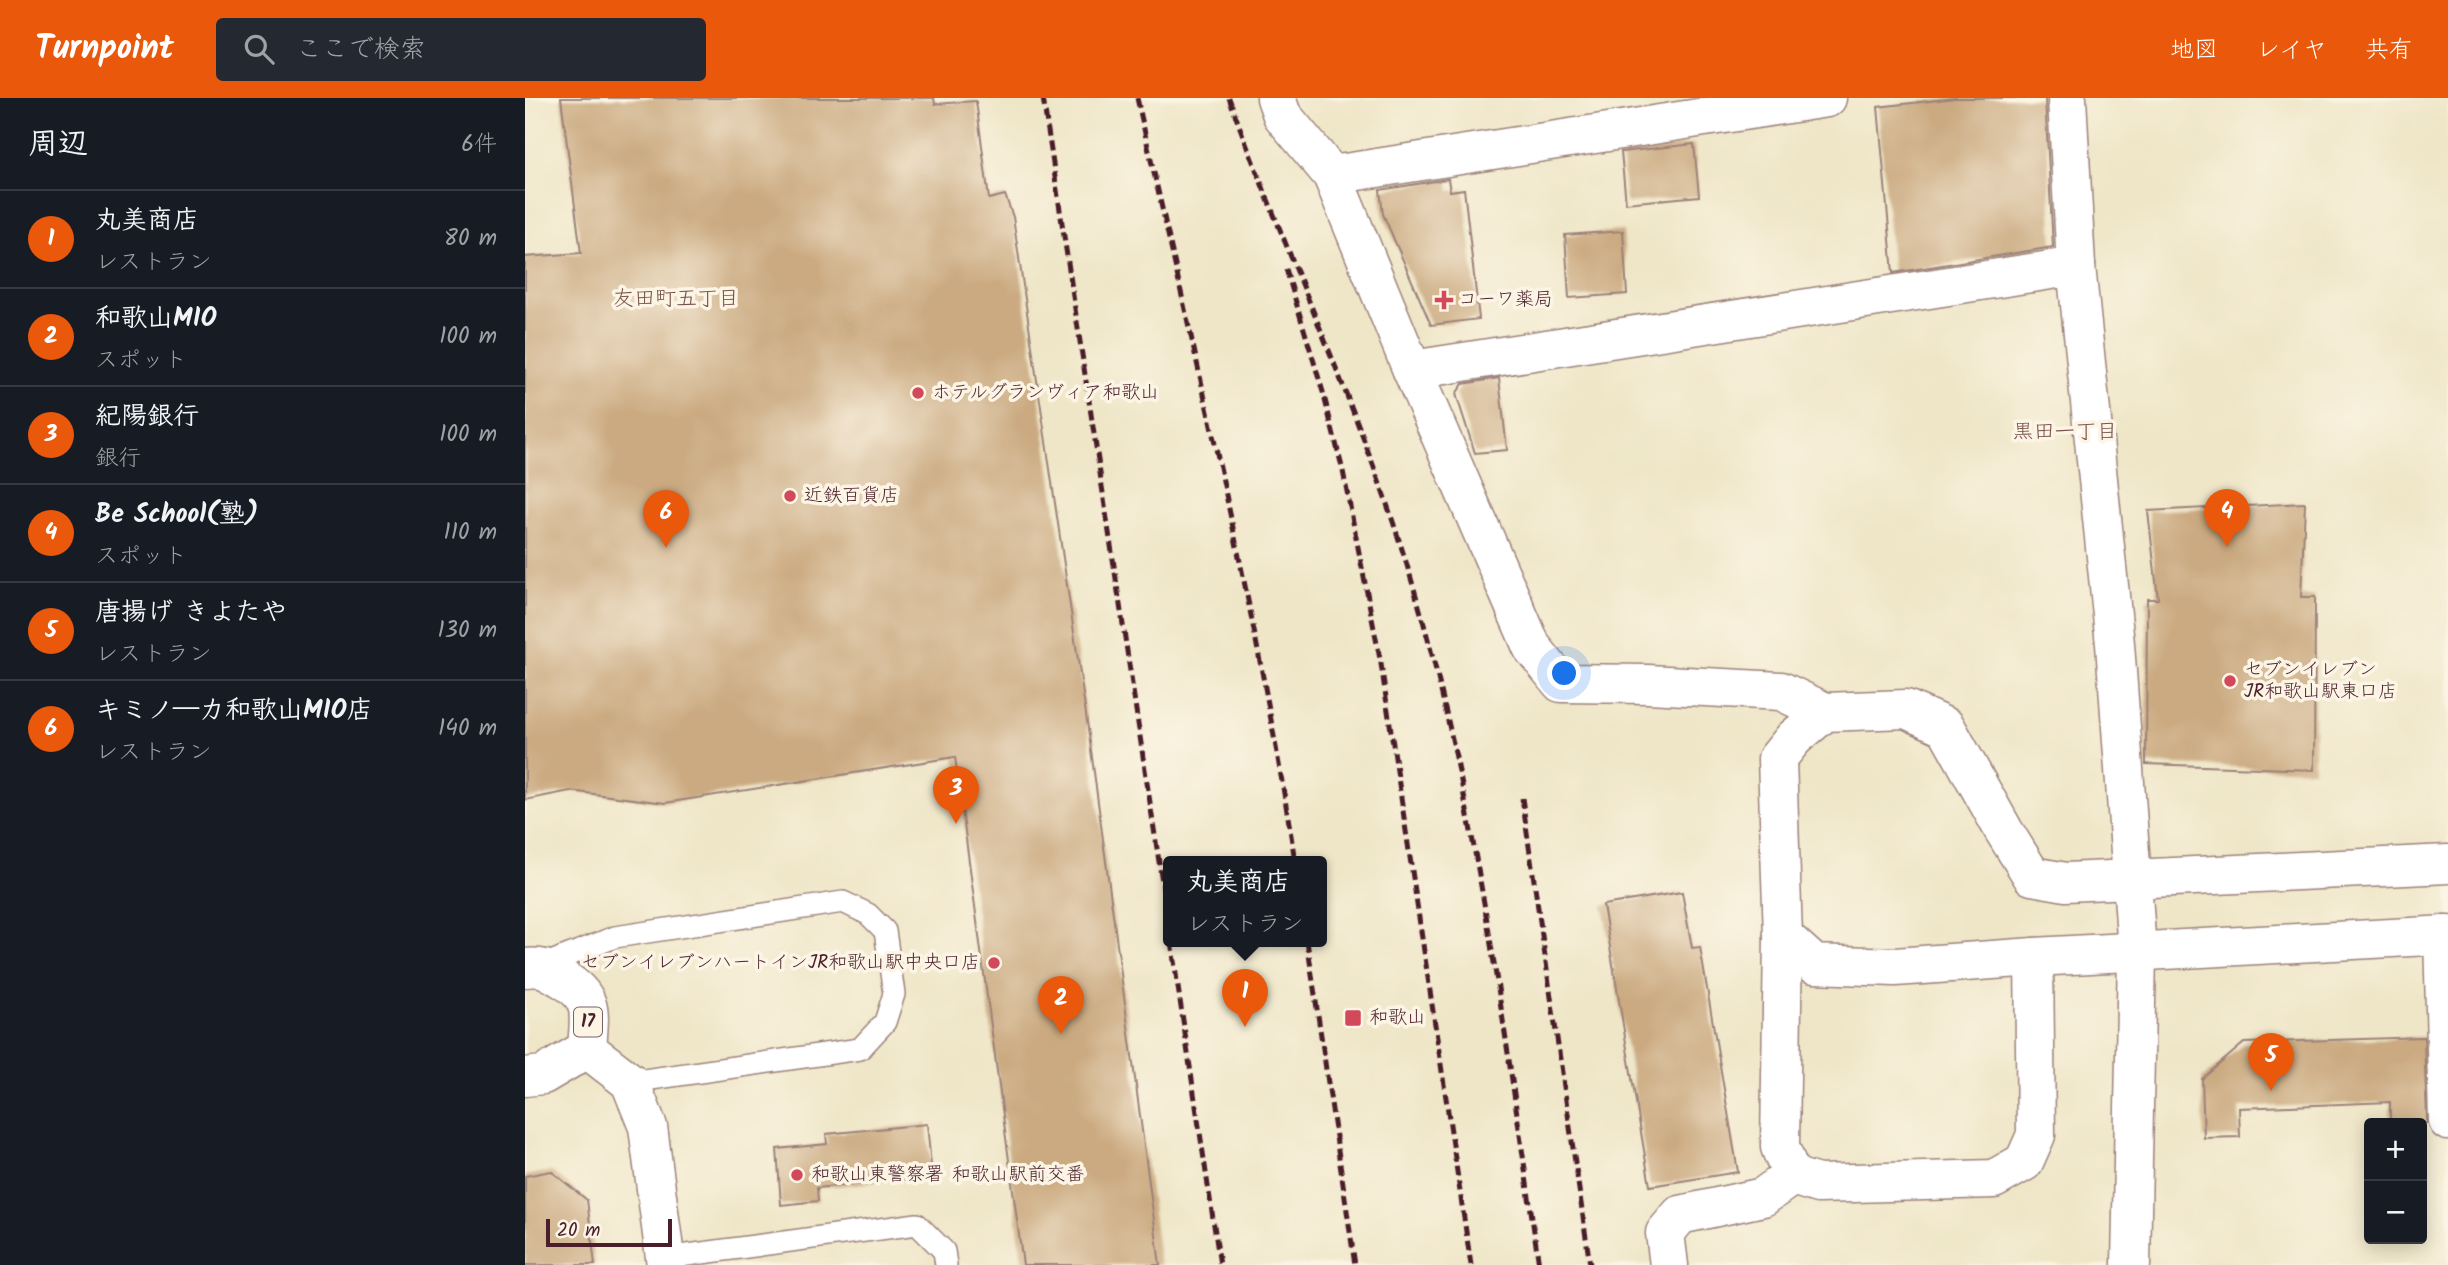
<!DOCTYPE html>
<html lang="ja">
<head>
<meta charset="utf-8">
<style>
  body { margin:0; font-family:Kalam,"Klee One",sans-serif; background:#242831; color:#f1f3f6 }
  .controls { position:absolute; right:21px; bottom:21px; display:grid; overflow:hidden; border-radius:7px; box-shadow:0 4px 18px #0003 }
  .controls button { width:63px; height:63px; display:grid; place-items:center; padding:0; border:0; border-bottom:2px solid #363941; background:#171b24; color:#f1f3f6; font:35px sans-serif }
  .scale { position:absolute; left:21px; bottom:18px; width:126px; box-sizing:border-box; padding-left:7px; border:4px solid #4a1f2b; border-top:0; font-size:19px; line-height:24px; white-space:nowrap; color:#4a1f2b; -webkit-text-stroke:5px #fcf5e5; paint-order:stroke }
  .you { position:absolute; left:1040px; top:576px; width:24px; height:24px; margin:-18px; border:5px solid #fff; border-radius:50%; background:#1a73e8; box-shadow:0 0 0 10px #1a73e833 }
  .badge { display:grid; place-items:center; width:46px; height:46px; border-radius:50%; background:#ea580c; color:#fff; font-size:23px; font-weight:700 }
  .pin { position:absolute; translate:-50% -58px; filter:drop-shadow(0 2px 4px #0008) }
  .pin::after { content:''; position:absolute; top:37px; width:24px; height:21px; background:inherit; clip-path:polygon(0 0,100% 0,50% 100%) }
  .popup { position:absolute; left:638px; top:758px; width:164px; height:91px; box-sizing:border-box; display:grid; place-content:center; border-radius:7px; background:#171b24; filter:drop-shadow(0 2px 5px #0005); font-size:23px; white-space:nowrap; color:#9ea1a6 }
  .popup b { font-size:26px; color:#f1f3f6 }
  .popup::after { content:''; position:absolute; left:50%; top:100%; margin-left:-14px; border:14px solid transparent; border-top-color:#171b24 }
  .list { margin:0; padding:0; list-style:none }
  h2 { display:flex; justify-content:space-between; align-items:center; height:91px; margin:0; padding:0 28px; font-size:30px }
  h2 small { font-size:23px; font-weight:400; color:#9ea1a6 }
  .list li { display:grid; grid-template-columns:46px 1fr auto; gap:21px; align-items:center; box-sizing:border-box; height:98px; padding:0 28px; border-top:2px solid #363941 }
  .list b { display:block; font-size:26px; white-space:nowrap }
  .list p { margin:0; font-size:23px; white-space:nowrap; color:#9ea1a6 }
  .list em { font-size:23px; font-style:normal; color:#9ea1a6 }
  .icon { flex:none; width:38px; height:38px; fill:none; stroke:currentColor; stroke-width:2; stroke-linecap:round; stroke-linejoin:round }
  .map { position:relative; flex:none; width:1923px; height:1167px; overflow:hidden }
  header { display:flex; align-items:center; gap:42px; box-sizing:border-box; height:98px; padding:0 35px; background:#ea580c; color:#fff }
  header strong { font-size:33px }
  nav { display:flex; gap:38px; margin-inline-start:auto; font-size:24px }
  .search { width:490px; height:63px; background:#242831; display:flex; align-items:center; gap:18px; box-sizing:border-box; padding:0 24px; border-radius:7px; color:#9ea1a6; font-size:26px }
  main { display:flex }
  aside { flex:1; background:#171b24 }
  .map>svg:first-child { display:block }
  .building { fill:#cbaa81 }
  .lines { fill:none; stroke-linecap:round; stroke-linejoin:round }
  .lane-casing { stroke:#9c827a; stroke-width:24 }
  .street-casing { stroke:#9c827a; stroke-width:41 }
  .secondary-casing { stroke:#9c827a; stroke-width:41 }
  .primary-casing { stroke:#9c827a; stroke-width:41 }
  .lane { stroke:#fff; stroke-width:21 }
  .street { stroke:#fff; stroke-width:38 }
  .secondary { stroke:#fff; stroke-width:38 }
  .primary { stroke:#fff; stroke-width:38 }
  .rail { stroke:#4a1f2b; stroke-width:5; stroke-dasharray:10 5; stroke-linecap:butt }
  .poi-dot { fill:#d1495b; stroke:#fcf5e5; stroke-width:2.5 }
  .labels { text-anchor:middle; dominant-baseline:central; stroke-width:7; stroke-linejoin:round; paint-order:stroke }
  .shield { fill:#fcf5e5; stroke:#7f5f63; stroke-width:2 }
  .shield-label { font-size:18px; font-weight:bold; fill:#4a1f2b }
  .poi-label { font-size:19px; fill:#4a1f2b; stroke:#fcf5e5; text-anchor:start }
  .neighbourhood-label { font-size:21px; fill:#775049; stroke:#fcf5e5 }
</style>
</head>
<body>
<header>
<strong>Turnpoint</strong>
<div class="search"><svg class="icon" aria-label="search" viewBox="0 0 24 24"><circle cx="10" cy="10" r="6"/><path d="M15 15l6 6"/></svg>ここで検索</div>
<nav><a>地図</a><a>レイヤ</a><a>共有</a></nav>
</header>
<main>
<aside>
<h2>周辺<small>6件</small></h2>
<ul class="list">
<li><span class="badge">1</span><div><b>丸美商店</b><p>レストラン</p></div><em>80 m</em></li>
<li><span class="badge">2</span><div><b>和歌山MIO</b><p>スポット</p></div><em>100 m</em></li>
<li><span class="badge">3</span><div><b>紀陽銀行</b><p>銀行</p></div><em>100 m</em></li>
<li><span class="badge">4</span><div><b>Be School(塾)</b><p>スポット</p></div><em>110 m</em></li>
<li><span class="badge">5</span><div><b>唐揚げ きよたや</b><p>レストラン</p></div><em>130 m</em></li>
<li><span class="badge">6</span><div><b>キミノ―カ和歌山MIO店</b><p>レストラン</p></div><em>140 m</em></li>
</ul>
</aside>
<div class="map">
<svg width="1923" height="1167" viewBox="0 0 1923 1167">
  <rect width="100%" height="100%" fill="#fcf5e5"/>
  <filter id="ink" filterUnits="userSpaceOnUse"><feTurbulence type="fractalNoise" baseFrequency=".0143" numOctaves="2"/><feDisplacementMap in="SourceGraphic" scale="14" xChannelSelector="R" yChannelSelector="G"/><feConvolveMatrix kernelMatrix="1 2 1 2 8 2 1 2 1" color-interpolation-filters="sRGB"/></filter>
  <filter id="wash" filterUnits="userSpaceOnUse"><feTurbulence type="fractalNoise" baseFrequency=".00686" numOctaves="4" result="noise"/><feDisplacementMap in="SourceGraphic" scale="28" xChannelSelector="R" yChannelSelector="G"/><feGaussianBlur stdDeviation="1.57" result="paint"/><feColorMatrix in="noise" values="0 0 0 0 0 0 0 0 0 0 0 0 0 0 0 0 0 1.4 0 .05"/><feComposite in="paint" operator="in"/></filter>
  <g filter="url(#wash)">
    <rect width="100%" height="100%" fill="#efe6c8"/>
    <g id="blocks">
      <g class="building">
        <path d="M 36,0 L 409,0 L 410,6 L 451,3 L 464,101 L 480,97 L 488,119 L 564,637 L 635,1167 L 498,1167 L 430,659 L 140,705 L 45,693 L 0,702 L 0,159 L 56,155 Z"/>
        <path d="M 1430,0 L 1520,0 L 1528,149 L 1368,175 L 1353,9 Z"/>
        <path d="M 1169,46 L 1174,98 L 1101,105 L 1096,54 Z"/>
        <path d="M 923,81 L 925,93 L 939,91 L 954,221 L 906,227 L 858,116 L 855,92 Z"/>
        <path d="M 1098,133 L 1102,196 L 1044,200 L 1040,137 Z"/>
        <path d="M 974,280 L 982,352 L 950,355 L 931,296 L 938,286 Z"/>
        <path d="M 1780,405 L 1776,499 L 1790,499 L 1789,672 L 1621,666 L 1622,501 L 1633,501 L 1623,413 Z"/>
        <path d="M 1157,794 L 1167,850 L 1175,849 L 1213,1074 L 1125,1088 L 1078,807 Z"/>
        <path d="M 1899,939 L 1902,1025 L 1865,1025 L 1865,1004 L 1714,1010 L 1715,1039 L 1679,1040 L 1677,981 L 1719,945 Z"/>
        <path d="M 402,1026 L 407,1078 L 292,1090 L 293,1103 L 256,1107 L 252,1051 L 302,1046 L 301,1036 Z"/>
        <path d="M 26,1073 L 62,1102 L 70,1167 L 0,1167 L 0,1078 Z"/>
      </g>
    </g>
  </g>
  <g filter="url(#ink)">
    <use href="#blocks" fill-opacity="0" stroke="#9c827a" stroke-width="2"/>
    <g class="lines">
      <defs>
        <g id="lane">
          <path d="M 16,868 L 90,839 L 318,804 L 343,816 L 360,833 L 369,896 L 360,924 L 335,951 L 105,984"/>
          <path d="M 140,1160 L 392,1126 L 419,1153 L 421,1167"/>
        </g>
        <g id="street">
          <path d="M 751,0 L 757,17 L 807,77 L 887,272 L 1007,549 L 1036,585 L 1123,586 L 1256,593 L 1300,614"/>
          <path d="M 1542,0 L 1551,168 L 1590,546 L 1607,782"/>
          <path d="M 807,77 L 1302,0"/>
          <path d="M 887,272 L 1551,168"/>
          <path d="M 1918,837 L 1923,1023"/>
          <path d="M 1258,838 L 1255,1049 L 1267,1078"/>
          <path d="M 62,951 L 105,984 L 123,1029 L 141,1167"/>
          <path d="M 1267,1078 L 1293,1086 L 1469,1081 L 1499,1064 L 1511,1037 L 1509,859"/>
          <path d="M 1144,1167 L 1140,1135 L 1155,1117 L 1238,1099 L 1267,1078"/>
        </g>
        <g id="secondary">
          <path d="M 1923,766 L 1541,784 L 1507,778 L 1479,733 L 1421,629 L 1381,611 L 1300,614 L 1269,640 L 1252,661 L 1258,838 L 1289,866 L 1370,869 L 1509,859 L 1923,837"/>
          <path d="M 1606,1167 L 1612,854 L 1607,782"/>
        </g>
        <path id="primary" d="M 0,870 C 18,868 21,871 36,880 C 71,900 64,916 62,951 L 18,977 L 0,979"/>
      </defs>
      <use href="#lane" class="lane-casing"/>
      <use href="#street" class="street-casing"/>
      <use href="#secondary" class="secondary-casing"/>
      <use href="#primary" class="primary-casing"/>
      <use href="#lane" class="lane"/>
      <use href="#street" class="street"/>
      <use href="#secondary" class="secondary"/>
      <use href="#primary" class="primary"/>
      <g class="rail">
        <path d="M 518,0 L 643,823"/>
        <path d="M 612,0 C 669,253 730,506 770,763"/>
        <path d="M 704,0 C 766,170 845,333 894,508 C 954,723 981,946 1014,1167"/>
        <path d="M 761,171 L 798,294 L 818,373 L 856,566 L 946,1167"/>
        <path d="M 997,700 L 1065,1167"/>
        <path d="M 646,843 L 695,1167"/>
        <path d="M 782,843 L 830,1167"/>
      </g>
    </g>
  </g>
  <g class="poi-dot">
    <path d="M915.5 191.5h7v7h7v7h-7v7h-7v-7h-7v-7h7z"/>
    <circle cx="393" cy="295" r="7"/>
    <circle cx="265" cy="398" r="7"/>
    <circle cx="1705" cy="583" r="7"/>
    <circle cx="469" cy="865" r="7"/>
    <rect x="819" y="911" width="18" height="18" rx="3.5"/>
    <circle cx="272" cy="1077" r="7"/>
  </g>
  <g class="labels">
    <rect class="shield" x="49" y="909.5" width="28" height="29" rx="5"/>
    <g class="shield-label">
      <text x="63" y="924">17</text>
    </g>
    <g class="poi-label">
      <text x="933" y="202">コーワ薬局</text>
      <text x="407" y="295">ホテルグランヴィア和歌山</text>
      <text x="279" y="398">近鉄百貨店</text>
      <text x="1719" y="572">セブンイレブン<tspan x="1719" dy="22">JR和歌山駅東口店</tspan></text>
      <text x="455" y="865" text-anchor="end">セブンイレブンハートインJR和歌山駅中央口店</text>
      <text x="844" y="920">和歌山</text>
      <text x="286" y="1077">和歌山東警察署 和歌山駅前交番</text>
    </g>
    <g class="neighbourhood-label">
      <text x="151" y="201">友田町五丁目</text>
      <text x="1540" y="334">黒田一丁目</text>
    </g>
  </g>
</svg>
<div class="controls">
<button>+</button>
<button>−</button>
</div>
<div class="scale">20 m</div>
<div class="you"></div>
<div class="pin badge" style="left:720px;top:929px">1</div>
<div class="popup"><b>丸美商店</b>レストラン</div>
<div class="pin badge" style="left:536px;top:936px">2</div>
<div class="pin badge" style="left:431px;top:726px">3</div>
<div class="pin badge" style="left:1702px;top:449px">4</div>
<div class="pin badge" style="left:1746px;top:993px">5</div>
<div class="pin badge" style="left:141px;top:450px">6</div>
</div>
</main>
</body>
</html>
